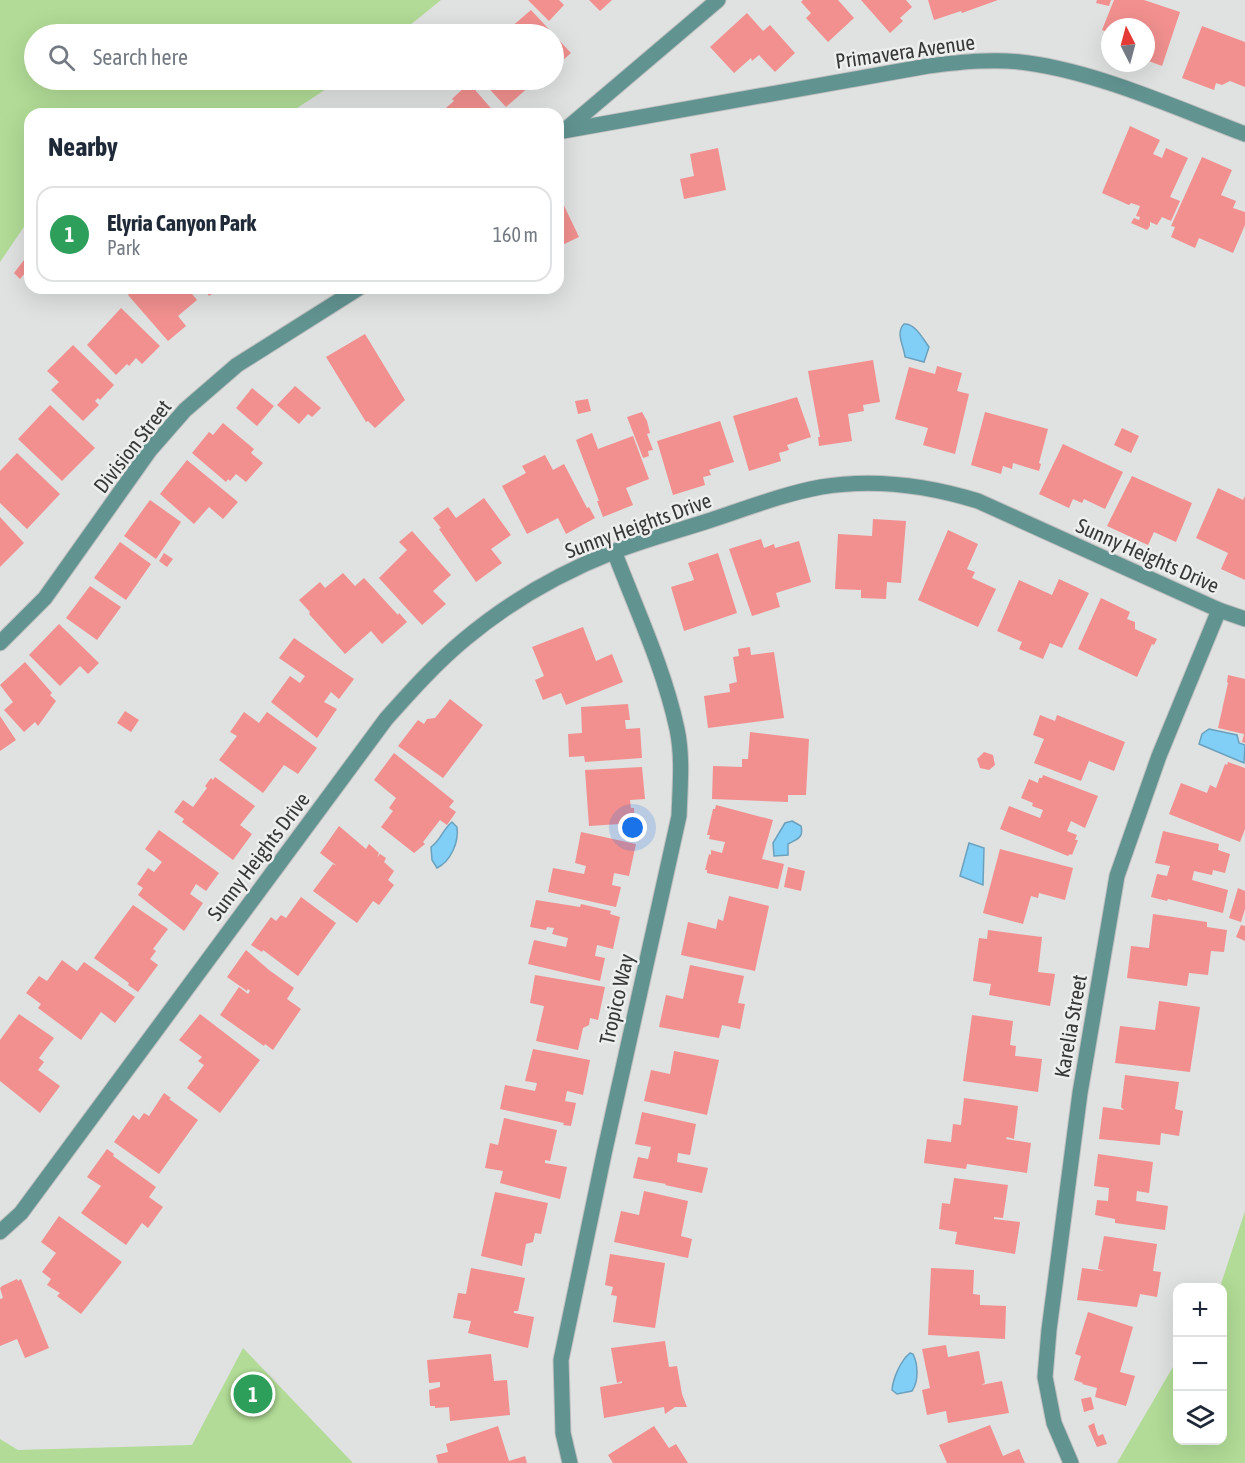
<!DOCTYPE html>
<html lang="en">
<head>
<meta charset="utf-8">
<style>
  body { margin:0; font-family:"Asap Condensed",sans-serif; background:#f6f6f7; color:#1f2937 }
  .controls { position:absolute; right:18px; bottom:18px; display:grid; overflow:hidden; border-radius:12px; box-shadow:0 6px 24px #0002 }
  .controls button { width:54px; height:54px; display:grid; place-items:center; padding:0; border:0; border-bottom:2px solid #e0e1e3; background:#fff; color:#1f2937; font:30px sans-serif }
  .compass { position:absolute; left:1101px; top:18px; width:54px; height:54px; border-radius:50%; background:#fff; box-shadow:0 6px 24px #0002; rotate:354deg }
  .you { position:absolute; left:633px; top:828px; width:21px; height:21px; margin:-15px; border:4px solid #fff; border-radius:50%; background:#1a73e8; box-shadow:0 0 0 9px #1a73e833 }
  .badge { display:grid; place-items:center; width:39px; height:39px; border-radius:50%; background:#1a73e8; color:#fff; font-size:20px; font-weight:700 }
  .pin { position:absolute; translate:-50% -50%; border:3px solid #fff; box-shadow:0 2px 6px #0006 }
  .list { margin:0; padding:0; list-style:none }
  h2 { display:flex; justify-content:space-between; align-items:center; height:78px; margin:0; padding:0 24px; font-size:26px }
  h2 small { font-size:20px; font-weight:400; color:#747a83 }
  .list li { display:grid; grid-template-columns:39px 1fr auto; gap:18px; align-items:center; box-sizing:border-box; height:96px; margin:0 12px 12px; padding:0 12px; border:2px solid #e0e1e3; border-radius:18px }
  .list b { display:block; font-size:22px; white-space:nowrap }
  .list p { margin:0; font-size:20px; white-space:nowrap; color:#747a83 }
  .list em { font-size:20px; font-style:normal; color:#747a83 }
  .icon { flex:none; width:33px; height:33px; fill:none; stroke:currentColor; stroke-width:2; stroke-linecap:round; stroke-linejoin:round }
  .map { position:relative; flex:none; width:1245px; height:1463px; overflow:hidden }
  .search { position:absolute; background:#fff; box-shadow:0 6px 24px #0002; left:24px; top:24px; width:540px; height:66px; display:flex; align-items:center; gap:15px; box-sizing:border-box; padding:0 21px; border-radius:33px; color:#747a83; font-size:22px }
  .panel { position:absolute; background:#fff; box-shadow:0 6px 24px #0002; left:24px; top:108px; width:540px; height:186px; border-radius:18px }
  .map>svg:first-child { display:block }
  .green { fill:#b1db96 }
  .water { fill:#81cef6; stroke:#6ba1bd; stroke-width:1.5 }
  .building { fill:#f1908f }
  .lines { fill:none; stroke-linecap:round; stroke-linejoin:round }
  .minor-casing { stroke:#bebfbf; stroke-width:17 }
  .minor { stroke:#619391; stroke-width:15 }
  .labels { text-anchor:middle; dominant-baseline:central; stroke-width:5; stroke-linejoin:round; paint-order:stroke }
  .street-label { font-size:21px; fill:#373737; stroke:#edeeee }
</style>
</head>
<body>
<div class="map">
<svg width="1245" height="1463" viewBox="0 0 1245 1463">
  <rect width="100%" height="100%" fill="#e0e1e1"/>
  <g class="green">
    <path d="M 0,0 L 441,0 L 399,34 L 34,34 L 34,80 L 340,80 L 288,114 L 30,114 L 30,218 L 0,262 Z"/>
    <path d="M 1245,1211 L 1245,1463 L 1117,1463 L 1177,1360 L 1178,1440 L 1222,1440 L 1222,1288 L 1220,1287 Z"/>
    <path d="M 243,1348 L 353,1463 L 0,1463 L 0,1439 L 18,1450 L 192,1445 Z"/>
  </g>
  <g class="water">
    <path d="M 904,324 C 915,323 923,339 929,347 L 924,362 L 905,357 C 904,346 895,333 904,324 Z"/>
    <path d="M 1209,729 L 1237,735 L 1239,743 L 1245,745 L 1244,763 L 1199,744 L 1202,734 Z"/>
    <path d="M 792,821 L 801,826 C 804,838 797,839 788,844 L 788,855 L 774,856 L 773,843 L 785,823 Z"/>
    <path d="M 452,822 L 457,827 C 459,842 451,861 437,868 L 432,860 L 431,847 C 442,839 442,830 452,822 Z"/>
    <path d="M 969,843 L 984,848 L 983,885 L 960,876 Z"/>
    <path d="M 910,1353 L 913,1354 C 918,1364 919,1381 912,1391 L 897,1394 L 892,1390 C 893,1378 901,1360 910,1353 Z"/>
  </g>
  <g class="building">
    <path d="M 528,0 L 559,0 L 564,5 L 549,21 Z"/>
    <path d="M 589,0 L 612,0 L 600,11 Z"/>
    <path d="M 803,0 L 838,0 L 854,18 L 828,42 L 806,18 L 811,13 L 801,2 Z"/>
    <path d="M 861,0 L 906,0 L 912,7 L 900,18 L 903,21 L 890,33 Z"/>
    <path d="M 928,0 L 998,0 L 962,13 L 961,11 L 934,20 Z"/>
    <path d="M 1097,0 L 1111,0 L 1109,6 L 1096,3 Z"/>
    <path d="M 1114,0 L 1144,0 L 1180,12 L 1162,66 L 1146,60 L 1146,27 L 1110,27 L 1110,33 L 1102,30 Z"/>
    <path d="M 531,10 L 571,53 L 554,68 L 554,34 L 518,34 L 510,28 Z"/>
    <path d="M 747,13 L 763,31 L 770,25 L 795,53 L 775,72 L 759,55 L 752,61 L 751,58 L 734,73 L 710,47 Z"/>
    <path d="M 1202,26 L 1245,42 L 1245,87 L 1230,81 L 1222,85 L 1216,83 L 1214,90 L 1182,78 Z"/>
    <path d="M 481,80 L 537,80 L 506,107 Z"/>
    <path d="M 469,83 L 496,114 L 439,114 L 454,101 L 452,99 Z"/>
    <path d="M 1130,126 L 1160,140 L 1153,154 L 1162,158 L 1166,148 L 1188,158 L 1170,197 L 1180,201 L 1171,221 L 1162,217 L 1157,225 L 1150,222 L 1150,226 L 1147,230 L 1131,223 L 1134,218 L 1139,220 L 1140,217 L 1136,216 L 1140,206 L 1131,203 L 1129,205 L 1102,193 Z"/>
    <path d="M 718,148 L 726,190 L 684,199 L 680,179 L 694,176 L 690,154 Z"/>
    <path d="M 1202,157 L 1232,170 L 1221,195 L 1236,201 L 1233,208 L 1245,212 L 1245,225 L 1233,253 L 1199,238 L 1195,248 L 1171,237 L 1175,227 L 1171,226 Z"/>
    <path d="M 558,193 L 579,237 L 558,247 Z"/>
    <path d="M 24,260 L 30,267 L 20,279 L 14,273 Z"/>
    <path d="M 136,288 L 187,288 L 197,300 L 178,316 L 186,326 L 168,341 L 128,295 Z"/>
    <path d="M 204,288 L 221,288 L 209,296 Z"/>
    <path d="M 121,308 L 160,346 L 142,364 L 136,358 L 129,366 L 127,364 L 116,375 L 87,345 Z"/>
    <path d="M 365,334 L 405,400 L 375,428 L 368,421 L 366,422 L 326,357 Z"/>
    <path d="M 73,345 L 114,385 L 100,400 L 98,398 L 95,401 L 99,405 L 83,421 L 51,390 L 59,382 L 47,371 Z"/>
    <path d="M 873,360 L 880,402 L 863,405 L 864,411 L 848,414 L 852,441 L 819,446 L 818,437 L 820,437 L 808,371 Z"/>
    <path d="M 937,366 L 962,373 L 957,391 L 969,394 L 955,454 L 923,445 L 928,428 L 895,419 L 909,367 L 935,374 Z"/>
    <path d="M 295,386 L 321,408 L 312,417 L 308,414 L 299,424 L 277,405 Z"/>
    <path d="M 252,388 L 274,406 L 257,426 L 236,408 Z"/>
    <path d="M 797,397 L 811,437 L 787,445 L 789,450 L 779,453 L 781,461 L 749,471 L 733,416 Z"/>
    <path d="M 588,399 L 591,411 L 578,414 L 575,401 Z"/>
    <path d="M 50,405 L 95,448 L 62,481 L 18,439 Z"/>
    <path d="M 642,412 L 647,421 L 650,433 L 647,434 L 653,450 L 648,451 L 649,456 L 643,458 L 627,417 Z"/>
    <path d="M 985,412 L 1048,429 L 1039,463 L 1041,464 L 1039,471 L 1013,463 L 1012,469 L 1003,466 L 1001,474 L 971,465 Z"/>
    <path d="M 720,421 L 734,462 L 709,470 L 711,475 L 703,477 L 705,485 L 673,495 L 657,441 Z"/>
    <path d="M 223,423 L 254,449 L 251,453 L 263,463 L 246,482 L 236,474 L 230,481 L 228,479 L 226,482 L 192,453 L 209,432 L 213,435 Z"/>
    <path d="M 1122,428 L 1139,436 L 1131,453 L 1114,445 Z"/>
    <path d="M 592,433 L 598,449 L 633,436 L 649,479 L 626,488 L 633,505 L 603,517 L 597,501 L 599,501 L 576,440 Z"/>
    <path d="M 1063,444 L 1123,472 L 1105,509 L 1084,499 L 1082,503 L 1073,499 L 1069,508 L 1039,494 Z"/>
    <path d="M 17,453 L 60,494 L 27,529 L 0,503 L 0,471 Z"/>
    <path d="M 545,455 L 553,470 L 564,464 L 587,508 L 589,507 L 595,518 L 566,534 L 558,518 L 527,534 L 502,486 L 526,473 L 522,466 Z"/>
    <path d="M 187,460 L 238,502 L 223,519 L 209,507 L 194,524 L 160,494 Z"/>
    <path d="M 1132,476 L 1192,503 L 1176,542 L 1154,532 L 1148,545 L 1107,526 Z"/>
    <path d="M 1218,488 L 1243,500 L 1245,496 L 1245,580 L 1221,569 L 1228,553 L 1196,538 Z"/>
    <path d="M 484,498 L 511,535 L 491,549 L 502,563 L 476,582 L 439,529 L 441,528 L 433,518 L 448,507 L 456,518 Z"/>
    <path d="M 150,500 L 181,522 L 156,559 L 124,536 Z"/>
    <path d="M 0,517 L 24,543 L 0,567 Z"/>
    <path d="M 873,519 L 906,521 L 901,583 L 887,582 L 886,599 L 861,598 L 861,590 L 835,589 L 838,534 L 872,536 Z"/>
    <path d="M 948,530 L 978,544 L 967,569 L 975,572 L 972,578 L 996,589 L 978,627 L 918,600 Z"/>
    <path d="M 412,531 L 451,575 L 433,591 L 446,604 L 422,625 L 379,578 L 407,550 L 399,542 Z"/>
    <path d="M 761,539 L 764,548 L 774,544 L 775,548 L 799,541 L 811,582 L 776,593 L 780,607 L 752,616 L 729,549 Z"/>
    <path d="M 120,542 L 151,564 L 126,600 L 94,578 Z"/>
    <path d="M 164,553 L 173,559 L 167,567 L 159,561 Z"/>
    <path d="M 718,553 L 737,613 L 684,631 L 671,587 L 694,580 L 688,563 Z"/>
    <path d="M 343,573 L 355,586 L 364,578 L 398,615 L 399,613 L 407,622 L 382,644 L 371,631 L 345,654 L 309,614 L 310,612 L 299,600 L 320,582 L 325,588 Z"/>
    <path d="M 1059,579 L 1089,593 L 1062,648 L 1050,643 L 1043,659 L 1019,649 L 1022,642 L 997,631 L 1019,580 L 1052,595 Z"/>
    <path d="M 90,586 L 121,607 L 97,640 L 66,618 Z"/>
    <path d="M 1101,598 L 1130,612 L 1127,619 L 1135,622 L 1135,629 L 1157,639 L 1154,645 L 1152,644 L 1137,677 L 1078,649 Z"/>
    <path d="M 59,624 L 99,663 L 88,674 L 80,666 L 60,686 L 29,655 Z"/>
    <path d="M 583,627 L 596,661 L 612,654 L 623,682 L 566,705 L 561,693 L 543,700 L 535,680 L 544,676 L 532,647 Z"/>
    <path d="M 294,638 L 354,679 L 339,699 L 331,692 L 324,702 L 337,709 L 317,738 L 271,702 L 290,676 L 300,683 L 305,676 L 279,658 Z"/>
    <path d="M 750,647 L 751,655 L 774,652 L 784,718 L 708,728 L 704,696 L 730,692 L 729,684 L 737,682 L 733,657 L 739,656 L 738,649 Z"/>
    <path d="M 25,662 L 52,693 L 50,695 L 56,701 L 38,726 L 35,722 L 24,732 L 4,710 L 13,702 L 0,685 Z"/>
    <path d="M 1228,675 L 1245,679 L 1245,743 L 1242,742 L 1244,734 L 1218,728 L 1228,683 L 1227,682 Z"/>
    <path d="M 450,699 L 483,725 L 443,778 L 398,746 L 418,720 L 424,724 L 427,719 L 435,718 Z"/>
    <path d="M 628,704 L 630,720 L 625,720 L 626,729 L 640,728 L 642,758 L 585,762 L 584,756 L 569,757 L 568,734 L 582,733 L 581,707 Z"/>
    <path d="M 125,711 L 139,720 L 131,732 L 117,723 Z"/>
    <path d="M 244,712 L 259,723 L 267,712 L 317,748 L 298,774 L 284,765 L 263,793 L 219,760 L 237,736 L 230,732 Z"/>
    <path d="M 1040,715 L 1055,721 L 1057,715 L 1125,742 L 1114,771 L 1089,761 L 1081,781 L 1034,763 L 1044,739 L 1033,735 Z"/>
    <path d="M 0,716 L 16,740 L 0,751 Z"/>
    <path d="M 750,732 L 809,739 L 806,795 L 788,795 L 788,802 L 712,799 L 713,766 L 742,767 L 742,759 L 748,759 Z"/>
    <path d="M 984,752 L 993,755 L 995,765 L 989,770 L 980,768 L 977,759 Z"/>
    <path d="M 394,753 L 454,801 L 449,807 L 456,812 L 447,825 L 440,820 L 423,842 L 425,844 L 414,853 L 381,827 L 393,811 L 389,808 L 396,798 L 374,780 Z"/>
    <path d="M 1228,762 L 1245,768 L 1245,829 L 1240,842 L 1169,814 L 1181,783 L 1207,793 L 1210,785 L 1216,788 L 1225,764 L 1227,765 Z"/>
    <path d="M 642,767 L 645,799 L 630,800 L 631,808 L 634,808 L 635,823 L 589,826 L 585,770 Z"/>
    <path d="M 1043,775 L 1098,796 L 1085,828 L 1071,821 L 1067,831 L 1077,835 L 1075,840 L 1078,840 L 1072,855 L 1070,854 L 1068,856 L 1000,829 L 1009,806 L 1040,818 L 1043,810 L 1032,806 L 1033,803 L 1021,798 L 1029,779 L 1038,783 L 1039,778 L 1042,778 Z"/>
    <path d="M 215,777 L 255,806 L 240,825 L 252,834 L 233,860 L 182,822 L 184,819 L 174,812 L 183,800 L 193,807 L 207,788 L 205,786 L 211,778 L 213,780 Z"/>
    <path d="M 716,805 L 773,820 L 762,859 L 784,864 L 778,889 L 707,873 L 707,870 L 705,870 L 709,854 L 711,855 L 711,850 L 722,853 L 725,842 L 709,839 L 710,835 L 707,835 L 713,809 L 715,809 Z"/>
    <path d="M 339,826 L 366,849 L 369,844 L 379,853 L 377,857 L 380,854 L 386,858 L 384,862 L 394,871 L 388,880 L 394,885 L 379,905 L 373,901 L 357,923 L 313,891 L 333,864 L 337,866 L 320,853 Z"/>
    <path d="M 159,830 L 219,873 L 206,891 L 196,884 L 190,894 L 203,903 L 184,931 L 138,895 L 143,888 L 137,884 L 148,868 L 154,872 L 162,862 L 145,849 Z"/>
    <path d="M 1163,831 L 1219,844 L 1218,850 L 1230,854 L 1225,873 L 1213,870 L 1212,875 L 1194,871 L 1192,880 L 1228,890 L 1223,913 L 1168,899 L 1167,901 L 1151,897 L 1157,874 L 1167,876 L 1170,866 L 1155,863 Z"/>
    <path d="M 581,832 L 636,844 L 629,876 L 614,873 L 612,885 L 621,887 L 616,907 L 548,892 L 553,868 L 584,874 L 586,866 L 575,863 Z"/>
    <path d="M 1000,849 L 1073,868 L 1065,900 L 1039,893 L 1038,898 L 1031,896 L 1023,924 L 983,913 Z"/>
    <path d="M 788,867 L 805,871 L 801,891 L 784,887 Z"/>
    <path d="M 1238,888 L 1245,891 L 1245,909 L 1241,922 L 1229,918 Z"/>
    <path d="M 729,896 L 769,906 L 755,971 L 681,955 L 688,922 L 716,929 L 718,919 L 723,921 Z"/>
    <path d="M 301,897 L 336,923 L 298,976 L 263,950 L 262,952 L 251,945 L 271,917 L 276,921 L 281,915 L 286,918 Z"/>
    <path d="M 536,900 L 580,907 L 581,904 L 611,911 L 610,914 L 620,917 L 613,949 L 597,945 L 595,956 L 605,958 L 600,981 L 528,964 L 534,940 L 566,947 L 568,938 L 552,934 L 554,928 L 547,927 L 546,930 L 530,927 Z"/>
    <path d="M 133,905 L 168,929 L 153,949 L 156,951 L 150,959 L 158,965 L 138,992 L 128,985 L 129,983 L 94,958 Z"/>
    <path d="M 1153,914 L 1207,922 L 1207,927 L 1227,930 L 1224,952 L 1211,951 L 1208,975 L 1189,973 L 1187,986 L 1127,978 L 1131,946 L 1149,948 Z"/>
    <path d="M 1241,925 L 1245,926 L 1245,941 L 1236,937 Z"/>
    <path d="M 988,930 L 1042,937 L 1038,972 L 1055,974 L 1050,1006 L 989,995 L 991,984 L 973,981 L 979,938 L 987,939 Z"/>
    <path d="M 246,950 L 269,970 L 294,988 L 287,999 L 301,1009 L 273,1050 L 265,1044 L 264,1046 L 220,1015 L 239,987 L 248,994 L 250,991 L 248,989 L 247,991 L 227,977 Z"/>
    <path d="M 62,960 L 77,971 L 84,962 L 135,997 L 115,1023 L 101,1012 L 81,1040 L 38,1008 L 41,1004 L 26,993 L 39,976 L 47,981 Z"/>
    <path d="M 690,965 L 744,976 L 738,1003 L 745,1004 L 740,1029 L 722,1025 L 719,1038 L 659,1027 L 666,995 L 683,999 Z"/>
    <path d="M 535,975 L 605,987 L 598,1020 L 590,1018 L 589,1025 L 583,1028 L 578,1050 L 536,1041 L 544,1006 L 530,1003 Z"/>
    <path d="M 1159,1001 L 1200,1007 L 1190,1072 L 1115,1063 L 1120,1026 L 1155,1030 Z"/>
    <path d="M 19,1014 L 54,1038 L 39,1058 L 44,1062 L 38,1070 L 60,1086 L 40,1113 L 0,1081 L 0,1040 Z"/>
    <path d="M 200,1014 L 260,1060 L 220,1113 L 187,1088 L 204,1065 L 198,1061 L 202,1057 L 179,1040 Z"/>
    <path d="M 972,1015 L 1013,1021 L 1010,1045 L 1016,1046 L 1015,1056 L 1042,1059 L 1038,1092 L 963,1081 Z"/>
    <path d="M 533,1049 L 590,1060 L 583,1095 L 567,1091 L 565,1101 L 576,1103 L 571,1126 L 563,1125 L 564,1123 L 500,1109 L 505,1085 L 535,1091 L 537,1083 L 525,1081 Z"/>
    <path d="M 674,1051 L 719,1060 L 707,1115 L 644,1101 L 651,1070 L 670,1074 Z"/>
    <path d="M 1125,1075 L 1179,1082 L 1175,1109 L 1183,1111 L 1179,1136 L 1161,1133 L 1160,1145 L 1099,1139 L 1103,1107 L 1124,1110 L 1121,1107 Z"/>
    <path d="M 164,1093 L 171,1098 L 169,1099 L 198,1120 L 159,1174 L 114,1142 L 133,1115 L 139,1120 L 144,1113 L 149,1116 Z"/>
    <path d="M 964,1098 L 1018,1106 L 1014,1139 L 1007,1137 L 1006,1139 L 1031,1143 L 1027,1173 L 967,1164 L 966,1169 L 924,1163 L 927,1139 L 951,1142 L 953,1124 L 961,1125 Z"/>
    <path d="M 642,1112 L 696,1124 L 690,1155 L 678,1153 L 677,1162 L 708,1168 L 702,1193 L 665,1185 L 666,1184 L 633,1178 L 638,1157 L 648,1159 L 651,1147 L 635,1144 Z"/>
    <path d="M 504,1118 L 557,1130 L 550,1161 L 545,1160 L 545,1163 L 567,1167 L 560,1199 L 500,1183 L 503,1171 L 485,1168 L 490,1143 L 498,1145 Z"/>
    <path d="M 107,1149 L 114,1154 L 113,1156 L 156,1187 L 149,1197 L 163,1207 L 148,1228 L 142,1223 L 126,1245 L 81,1213 L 101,1186 L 87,1177 Z"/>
    <path d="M 1098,1154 L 1153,1162 L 1149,1193 L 1137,1191 L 1136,1201 L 1168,1206 L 1165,1230 L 1115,1223 L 1115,1219 L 1095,1215 L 1097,1200 L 1108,1201 L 1109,1188 L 1094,1186 Z"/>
    <path d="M 954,1178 L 1008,1185 L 1003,1218 L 994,1217 L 994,1219 L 1020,1222 L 1015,1254 L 955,1244 L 957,1232 L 939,1229 L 942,1203 L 950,1204 Z"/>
    <path d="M 644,1191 L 688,1201 L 681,1236 L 692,1239 L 688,1258 L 614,1242 L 621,1211 L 639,1215 Z"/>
    <path d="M 495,1192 L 548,1203 L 541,1234 L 535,1233 L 533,1242 L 526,1244 L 522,1266 L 481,1256 Z"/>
    <path d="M 59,1216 L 122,1262 L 81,1314 L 57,1296 L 60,1293 L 47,1285 L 51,1279 L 42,1272 L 56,1253 L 41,1242 Z"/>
    <path d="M 1104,1236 L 1157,1244 L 1153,1271 L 1161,1272 L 1157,1297 L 1140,1294 L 1137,1307 L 1077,1300 L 1082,1268 L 1105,1271 L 1098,1269 Z"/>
    <path d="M 610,1254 L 665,1263 L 655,1328 L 613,1322 L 617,1296 L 611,1295 L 613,1287 L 605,1285 Z"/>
    <path d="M 471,1268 L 525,1278 L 518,1311 L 514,1311 L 514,1313 L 534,1317 L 528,1348 L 468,1333 L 471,1321 L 453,1318 L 458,1293 L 466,1294 Z"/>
    <path d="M 931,1268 L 974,1270 L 973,1294 L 980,1295 L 980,1305 L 1006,1306 L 1005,1339 L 928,1335 Z"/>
    <path d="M 17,1279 L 18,1281 L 21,1279 L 49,1348 L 25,1358 L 17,1339 L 0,1346 L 0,1299 L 3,1298 L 0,1288 L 2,1286 Z"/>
    <path d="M 1088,1312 L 1133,1327 L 1120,1372 L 1135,1376 L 1126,1406 L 1095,1397 L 1097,1388 L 1082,1384 L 1083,1383 L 1074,1380 L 1081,1356 L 1075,1354 Z"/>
    <path d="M 665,1341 L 669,1367 L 677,1366 L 682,1394 L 687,1407 L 675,1407 L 665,1414 L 664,1407 L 604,1418 L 600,1387 L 622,1383 L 622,1381 L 617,1383 L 611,1348 Z"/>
    <path d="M 946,1345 L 948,1357 L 979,1351 L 985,1383 L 981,1385 L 1002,1381 L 1009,1413 L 948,1423 L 946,1411 L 927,1415 L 922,1390 L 930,1388 L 922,1349 Z"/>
    <path d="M 491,1354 L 494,1381 L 507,1380 L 510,1415 L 450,1421 L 449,1407 L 435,1408 L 435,1406 L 430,1406 L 429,1390 L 440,1387 L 440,1382 L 429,1383 L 427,1360 Z"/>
    <path d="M 1091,1397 L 1094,1409 L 1084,1412 L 1081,1399 Z"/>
    <path d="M 1094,1423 L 1098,1436 L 1103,1434 L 1107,1444 L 1097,1447 L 1088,1426 Z"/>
    <path d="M 990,1425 L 1003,1456 L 1019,1449 L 1025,1463 L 947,1463 L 939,1445 Z"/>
    <path d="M 498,1426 L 509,1461 L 525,1456 L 527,1463 L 438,1463 L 436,1455 L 448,1452 L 446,1444 Z"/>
    <path d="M 654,1426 L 669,1448 L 676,1444 L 688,1463 L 613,1463 L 608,1455 Z"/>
  </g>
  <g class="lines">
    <defs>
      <g id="minor">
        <path d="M 565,130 L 718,0"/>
        <path d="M 563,131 L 928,66 C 961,62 994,58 1028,63 C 1100,73 1176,108 1245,134"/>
        <path d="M 0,643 L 45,598 L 150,450 L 185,410 L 237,365 L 359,288"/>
        <path d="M 0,1232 L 21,1213 L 386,719 C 411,691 436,663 465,639 C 509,602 560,573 613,552 C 644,540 677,531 708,521 C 745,509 783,494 821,487 C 875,478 926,485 978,501 L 1219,610 L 1245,619"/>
        <path d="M 570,1463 L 563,1433 L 561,1360 L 604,1154 L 679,816 C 680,787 683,757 677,729 C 664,668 636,609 614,551"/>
        <path d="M 1071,1463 L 1054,1423 L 1045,1377 L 1049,1330 L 1080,1093 L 1117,876 L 1159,756 L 1219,610"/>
      </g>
    </defs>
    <use href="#minor" class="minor-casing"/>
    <use href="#minor" class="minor"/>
  </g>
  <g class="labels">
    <g class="street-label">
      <text transform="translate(905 51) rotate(-8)">Primavera Avenue</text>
      <text transform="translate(132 446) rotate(-52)">Division Street</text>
      <text transform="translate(638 525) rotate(-20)">Sunny Heights Drive</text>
      <text transform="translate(1148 555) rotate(24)">Sunny Heights Drive</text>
      <text transform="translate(258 856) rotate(-53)">Sunny Heights Drive</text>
      <text transform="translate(616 999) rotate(-77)">Tropico Way</text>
      <text transform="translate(1070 1026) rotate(-80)">Karelia Street</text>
    </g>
  </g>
</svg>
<div class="controls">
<button>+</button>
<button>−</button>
<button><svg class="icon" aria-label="layers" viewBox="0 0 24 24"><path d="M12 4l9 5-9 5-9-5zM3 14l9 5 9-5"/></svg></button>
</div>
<svg class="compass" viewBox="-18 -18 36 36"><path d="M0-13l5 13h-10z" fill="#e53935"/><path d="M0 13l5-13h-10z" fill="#747a83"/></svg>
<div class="you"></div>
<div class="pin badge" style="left:253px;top:1394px;background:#2e9e5b">1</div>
<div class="search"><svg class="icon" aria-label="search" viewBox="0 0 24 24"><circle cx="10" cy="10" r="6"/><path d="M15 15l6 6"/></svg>Search here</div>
<section class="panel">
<h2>Nearby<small></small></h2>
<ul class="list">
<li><span class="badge" style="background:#2e9e5b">1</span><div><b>Elyria Canyon Park</b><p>Park</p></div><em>160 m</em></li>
</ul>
</section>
</div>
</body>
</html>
